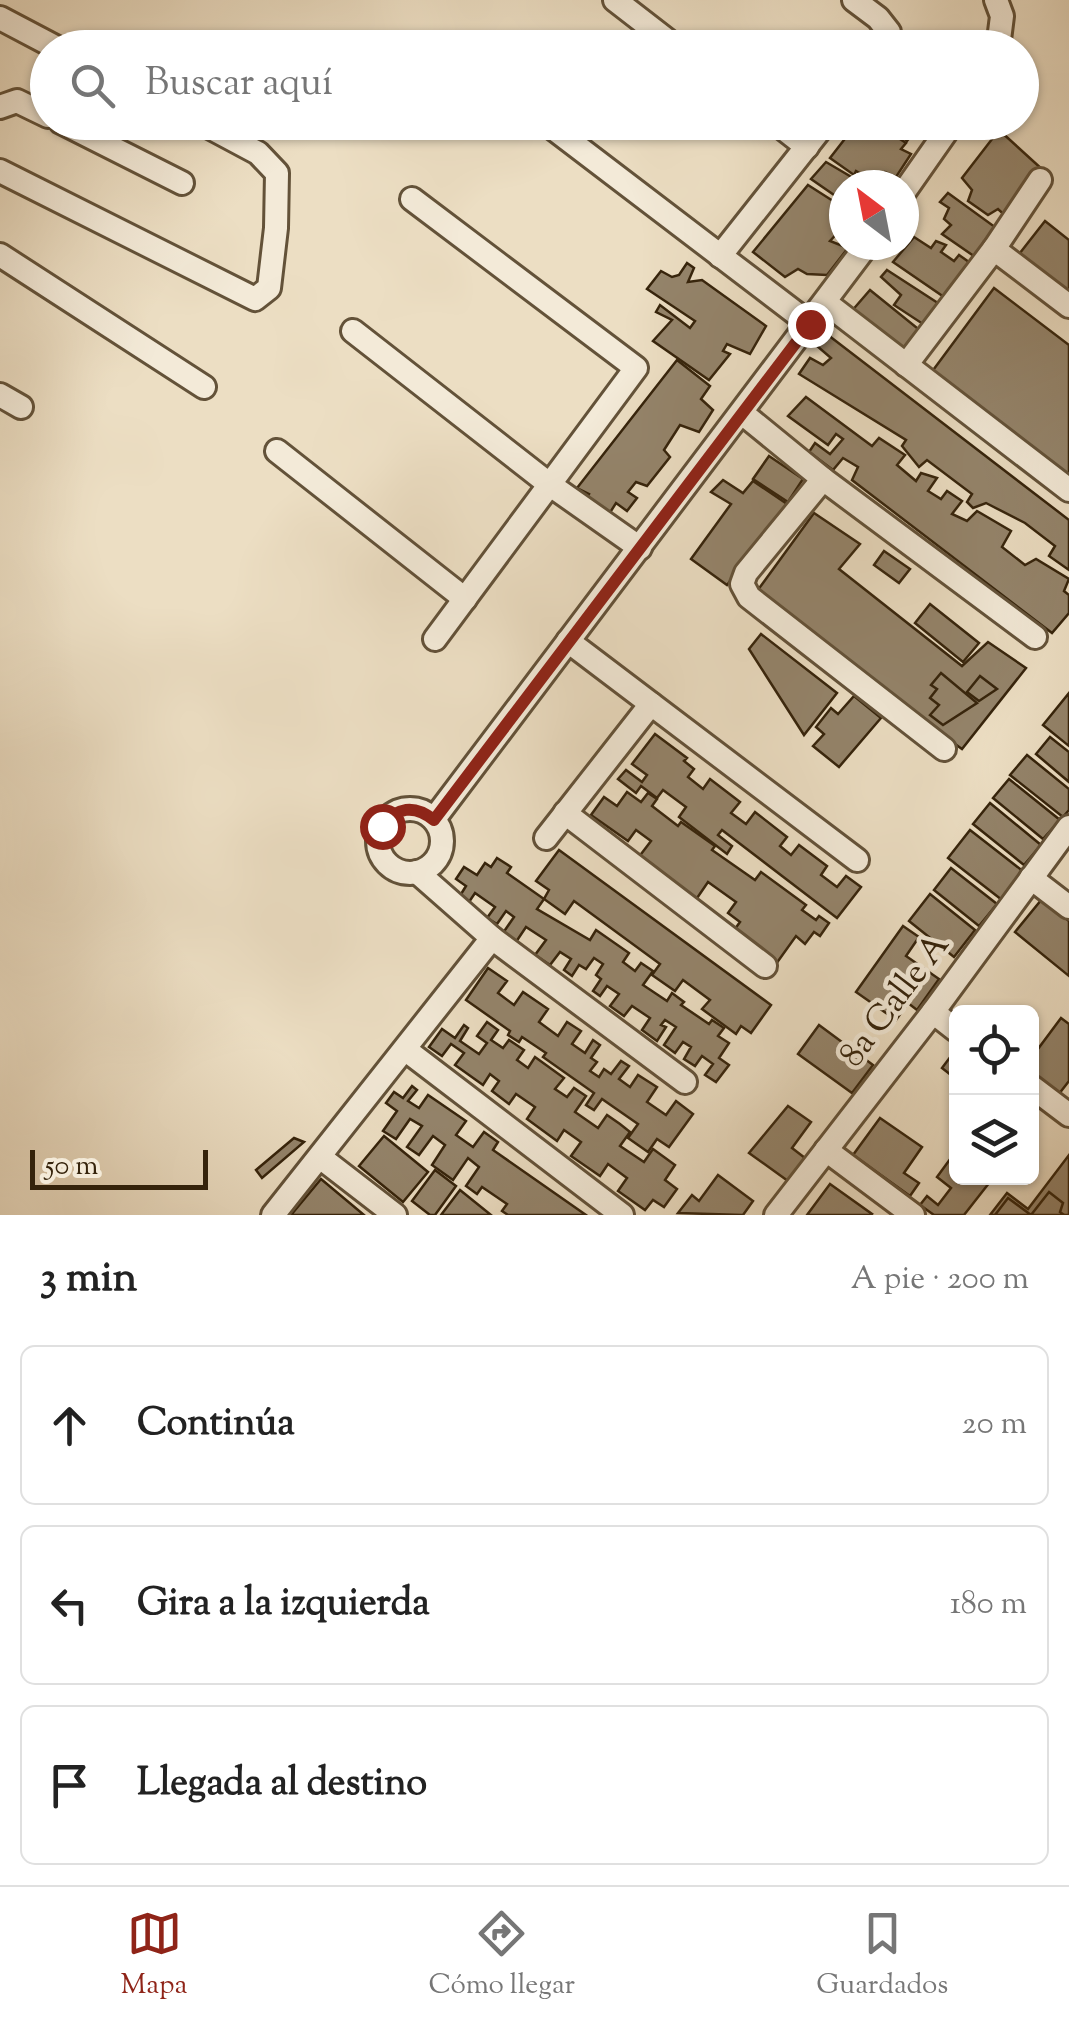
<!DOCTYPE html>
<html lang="es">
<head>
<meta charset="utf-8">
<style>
  body { margin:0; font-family:"Sorts Mill Goudy",serif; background:#f6f6f6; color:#222 }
  .controls { position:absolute; right:30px; bottom:30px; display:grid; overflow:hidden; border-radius:15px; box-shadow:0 2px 8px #0004 }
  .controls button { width:90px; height:90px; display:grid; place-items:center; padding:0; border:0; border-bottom:2px solid #e0e0e0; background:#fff; color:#222; font:50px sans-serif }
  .compass { position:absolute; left:829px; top:170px; width:90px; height:90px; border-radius:50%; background:#fff; box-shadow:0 2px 8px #0004; rotate:328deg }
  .scale { position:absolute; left:30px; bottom:25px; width:178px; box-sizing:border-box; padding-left:10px; border:5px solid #35230b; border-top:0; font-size:28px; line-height:35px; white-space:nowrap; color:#35230b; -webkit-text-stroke:8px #f3ead8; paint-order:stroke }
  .stop { position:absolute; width:30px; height:30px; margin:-22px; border:8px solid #8f2418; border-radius:50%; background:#fff }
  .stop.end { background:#8f2418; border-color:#fff; box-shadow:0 2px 10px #0008 }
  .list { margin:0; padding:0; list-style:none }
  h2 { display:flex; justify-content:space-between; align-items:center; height:130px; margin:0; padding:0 40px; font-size:42px }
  h2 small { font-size:32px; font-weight:400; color:#767676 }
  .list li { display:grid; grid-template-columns:65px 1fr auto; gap:30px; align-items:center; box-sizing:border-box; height:160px; margin:0 20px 20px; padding:0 20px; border:2px solid #e0e0e0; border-radius:15px }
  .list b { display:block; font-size:38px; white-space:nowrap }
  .list em { font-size:32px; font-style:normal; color:#767676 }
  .icon { flex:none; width:55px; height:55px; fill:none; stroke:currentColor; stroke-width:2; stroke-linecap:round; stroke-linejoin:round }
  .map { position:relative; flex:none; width:1069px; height:1215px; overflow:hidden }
  .search { position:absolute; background:#fff; box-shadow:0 2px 8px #0004; left:30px; right:30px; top:30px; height:110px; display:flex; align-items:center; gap:25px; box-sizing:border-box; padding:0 35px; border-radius:55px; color:#767676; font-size:38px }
  .sheet { height:670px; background:#fff }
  nav { display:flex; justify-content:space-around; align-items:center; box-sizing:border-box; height:140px; border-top:2px solid #e0e0e0; background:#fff; font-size:28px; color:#767676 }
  nav a { display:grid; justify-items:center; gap:5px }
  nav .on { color:#8f2418 }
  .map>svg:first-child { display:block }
  .building { fill:#94846b; stroke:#35230b; stroke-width:2.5 }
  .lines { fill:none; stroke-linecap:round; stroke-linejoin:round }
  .minor-casing { stroke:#635239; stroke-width:28 }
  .minor { stroke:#f3ead8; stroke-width:22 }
  .route { stroke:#8f2418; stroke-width:12 }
  .labels { text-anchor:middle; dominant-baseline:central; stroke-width:9; stroke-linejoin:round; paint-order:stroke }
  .street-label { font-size:35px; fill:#35230b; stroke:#f3ead8 }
</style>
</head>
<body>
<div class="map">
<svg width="1069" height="1215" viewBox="0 0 1069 1215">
  <rect width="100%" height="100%" fill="#ecdec3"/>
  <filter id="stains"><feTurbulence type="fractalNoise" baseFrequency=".002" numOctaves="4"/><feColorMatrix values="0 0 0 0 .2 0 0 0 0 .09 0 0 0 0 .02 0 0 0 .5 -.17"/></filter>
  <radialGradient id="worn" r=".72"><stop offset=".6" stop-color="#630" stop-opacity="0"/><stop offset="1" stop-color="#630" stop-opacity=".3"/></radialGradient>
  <g class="building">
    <path d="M 858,122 L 874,122 L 906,143 L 901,149 L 911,154 L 896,177 L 885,172 L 876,185 L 867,185 L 859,179 L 861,174 L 856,171 L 854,175 L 830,158 Z"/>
    <path d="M 884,122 L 922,122 L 907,141 Z"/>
    <path d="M 999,130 L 1044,171 L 1010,220 L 998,209 L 988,215 L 968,201 L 972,190 L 962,178 Z"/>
    <path d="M 826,162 L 865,185 L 844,185 L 844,195 L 840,193 L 837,197 L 811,179 Z"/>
    <path d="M 808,185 L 844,208 L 836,217 L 844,226 L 830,241 L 848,248 L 827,275 L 807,274 L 798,269 L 785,277 L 753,252 Z"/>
    <path d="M 948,193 L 999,230 L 981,261 L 942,234 L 951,225 L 944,219 L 949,208 L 940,202 Z"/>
    <path d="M 1045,221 L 1069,240 L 1069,297 L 1016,258 Z"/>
    <path d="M 914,237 L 931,248 L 936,241 L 946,245 L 941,252 L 954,261 L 959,255 L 976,267 L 947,299 L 893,262 Z"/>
    <path d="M 687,263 L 694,268 L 688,282 L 702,280 L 766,326 L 750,354 L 727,344 L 723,351 L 730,354 L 709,380 L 653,341 L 672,320 L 656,312 L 660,305 L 690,328 L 695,321 L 647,289 L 661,271 L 672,277 L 679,275 Z"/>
    <path d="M 887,270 L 944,307 L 926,326 L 894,305 L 901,295 L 881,277 Z"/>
    <path d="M 994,288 L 1069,345 L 1069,484 L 928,377 Z"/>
    <path d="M 870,290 L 922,332 L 906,359 L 850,313 Z"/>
    <path d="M 828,335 L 1069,520 L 1069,570 L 1049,556 L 1055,546 L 1025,523 L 986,503 L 973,508 L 967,502 L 972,494 L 927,460 L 919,467 L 902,446 L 906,440 L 799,374 L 810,358 L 823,365 L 831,358 L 817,346 Z"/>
    <path d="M 677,360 L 710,386 L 701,399 L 713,410 L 699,432 L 680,425 L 664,450 L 670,457 L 647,486 L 636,482 L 628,492 L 637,498 L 627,511 L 616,503 L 606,519 L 583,505 L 589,494 L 577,488 Z"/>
    <path d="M 806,397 L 872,446 L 879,438 L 905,455 L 897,465 L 916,481 L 921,473 L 937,478 L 928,491 L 941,499 L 947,491 L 962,501 L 952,514 L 967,521 L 977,511 L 1011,531 L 1002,547 L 1025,565 L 1036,559 L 1069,579 L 1064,591 L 1069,595 L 1069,613 L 1052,633 L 852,480 L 858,467 L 843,458 L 833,470 L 809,452 L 815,443 L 830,454 L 843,439 L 836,434 L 828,445 L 788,416 Z"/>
    <path d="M 769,456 L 803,479 L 788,502 L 753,479 Z"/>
    <path d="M 723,480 L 743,493 L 753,481 L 790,506 L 727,585 L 691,559 L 731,504 L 711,492 Z"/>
    <path d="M 814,513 L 860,544 L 839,569 L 962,666 L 988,642 L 1026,668 L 962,749 L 752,598 Z"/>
    <path d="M 884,551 L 910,569 L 899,583 L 874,565 Z"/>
    <path d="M 930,604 L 979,643 L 963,662 L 915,623 Z"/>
    <path d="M 761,634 L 837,693 L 804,735 L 749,649 Z"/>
    <path d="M 941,673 L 977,703 L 943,725 L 930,715 L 939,705 L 930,698 L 937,689 L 931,685 Z"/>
    <path d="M 980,676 L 997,689 L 979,701 L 967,692 Z"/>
    <path d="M 1069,693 L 1069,746 L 1043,725 Z"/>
    <path d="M 854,696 L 881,718 L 839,767 L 813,746 L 824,734 L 816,727 L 831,708 L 838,714 Z"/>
    <path d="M 655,734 L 687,758 L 684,761 L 694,769 L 688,777 L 703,789 L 710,779 L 740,802 L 731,813 L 746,824 L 755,812 L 787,837 L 780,846 L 791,855 L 799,845 L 827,866 L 821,875 L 837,887 L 846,876 L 861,887 L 837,918 L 722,830 L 718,835 L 732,846 L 727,854 L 679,817 L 686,807 L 663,790 L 657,798 L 641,786 L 636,793 L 618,779 L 626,770 L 642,782 L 647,775 L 632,764 Z"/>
    <path d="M 1050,737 L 1069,752 L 1069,782 L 1036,754 Z"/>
    <path d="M 1027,755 L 1069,789 L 1069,810 L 1063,817 L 1010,775 Z"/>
    <path d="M 1009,779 L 1060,820 L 1043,839 L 993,798 Z"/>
    <path d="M 627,792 L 641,802 L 648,793 L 657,799 L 652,806 L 678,826 L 681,822 L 715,846 L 712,850 L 755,880 L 761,872 L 806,905 L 802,910 L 816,920 L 819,916 L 829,923 L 820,936 L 814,932 L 805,944 L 796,936 L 776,964 L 732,933 L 740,922 L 728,913 L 736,902 L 708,882 L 693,904 L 635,862 L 651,841 L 636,830 L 628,841 L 591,815 L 604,797 L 617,806 Z"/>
    <path d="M 990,803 L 1041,845 L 1024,865 L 973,824 Z"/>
    <path d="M 970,830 L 1024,872 L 1002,900 L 948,858 Z"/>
    <path d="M 559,850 L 771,1005 L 751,1033 L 741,1026 L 736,1034 L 702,1009 L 710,1000 L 683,980 L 675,991 L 652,975 L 660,964 L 574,901 L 565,914 L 544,899 L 549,890 L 536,881 Z"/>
    <path d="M 497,858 L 511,867 L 507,873 L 544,899 L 537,909 L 590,940 L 596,930 L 629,953 L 623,962 L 635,971 L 641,963 L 653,971 L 643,985 L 667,1001 L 672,993 L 684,1002 L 681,1005 L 709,1024 L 712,1020 L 724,1028 L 718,1036 L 729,1043 L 719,1058 L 729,1065 L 716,1082 L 705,1075 L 713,1064 L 702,1056 L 695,1066 L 684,1059 L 691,1047 L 683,1042 L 675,1053 L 664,1045 L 676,1027 L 665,1020 L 661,1025 L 666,1027 L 657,1041 L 642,1030 L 650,1018 L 632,1006 L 624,1016 L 610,1006 L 619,994 L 607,986 L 600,996 L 593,991 L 601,979 L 596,975 L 603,964 L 594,958 L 586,969 L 579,965 L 572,976 L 564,970 L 571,959 L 560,952 L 550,965 L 535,955 L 546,940 L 526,927 L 516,942 L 503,933 L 514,917 L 506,911 L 497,924 L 487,918 L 495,907 L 475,893 L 467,905 L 458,899 L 466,886 L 456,879 L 464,867 L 477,875 L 485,863 L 491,867 Z"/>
    <path d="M 951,868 L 997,904 L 979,926 L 934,890 Z"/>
    <path d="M 930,894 L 975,930 L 954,957 L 909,921 Z"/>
    <path d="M 1042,899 L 1069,921 L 1069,976 L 1015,932 Z"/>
    <path d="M 903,926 L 919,937 L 906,956 L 939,979 L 917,1010 L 908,1003 L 896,1020 L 856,992 Z"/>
    <path d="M 488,968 L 507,981 L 498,993 L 514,1005 L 523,992 L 548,1009 L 539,1022 L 558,1036 L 567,1022 L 581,1031 L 572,1044 L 585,1053 L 593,1040 L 600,1045 L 591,1058 L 597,1062 L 590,1071 L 599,1077 L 604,1069 L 611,1074 L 621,1061 L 629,1066 L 619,1079 L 630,1087 L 638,1075 L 657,1087 L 647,1102 L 666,1115 L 676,1101 L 693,1114 L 669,1147 L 657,1139 L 648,1152 L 628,1138 L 638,1124 L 602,1099 L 594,1110 L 586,1105 L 594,1093 L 543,1057 L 546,1053 L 522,1037 L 519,1042 L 508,1035 L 510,1031 L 466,1000 Z"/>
    <path d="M 1061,1018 L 1069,1024 L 1069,1081 L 1055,1099 L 1032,1081 L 1032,1057 Z"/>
    <path d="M 487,1022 L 498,1030 L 491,1040 L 503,1048 L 509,1040 L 524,1050 L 517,1060 L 528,1068 L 535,1057 L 564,1078 L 555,1089 L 567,1097 L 574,1088 L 586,1096 L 575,1112 L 598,1128 L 607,1115 L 620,1124 L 630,1132 L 620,1146 L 644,1162 L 653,1149 L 675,1165 L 665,1180 L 677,1189 L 664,1207 L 653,1200 L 645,1210 L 618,1191 L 627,1178 L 608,1164 L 600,1176 L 571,1156 L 581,1142 L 564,1130 L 557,1141 L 527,1119 L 535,1107 L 516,1094 L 509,1104 L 492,1091 L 499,1081 L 490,1074 L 483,1085 L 455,1065 L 464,1053 L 451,1044 L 442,1056 L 429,1047 L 442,1029 L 455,1038 L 464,1025 L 468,1028 L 460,1041 L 479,1054 L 487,1043 L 477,1036 Z"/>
    <path d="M 819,1025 L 873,1065 L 852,1093 L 798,1054 Z"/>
    <path d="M 954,1052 L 956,1053 L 956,1079 L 942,1068 Z"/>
    <path d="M 412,1086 L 417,1090 L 408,1101 L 419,1108 L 428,1095 L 466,1121 L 456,1135 L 473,1147 L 484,1132 L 498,1142 L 493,1150 L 586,1215 L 508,1215 L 502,1211 L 507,1204 L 482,1187 L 477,1194 L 466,1186 L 479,1167 L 468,1158 L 453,1180 L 432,1165 L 445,1145 L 433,1136 L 419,1155 L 407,1147 L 422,1126 L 410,1119 L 396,1139 L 383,1131 L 397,1111 L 386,1103 L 394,1092 L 403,1098 Z"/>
    <path d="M 788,1106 L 811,1122 L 792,1148 L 805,1158 L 788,1181 L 749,1153 Z"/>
    <path d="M 880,1118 L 922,1147 L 904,1173 L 919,1183 L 910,1196 L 853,1155 Z"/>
    <path d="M 384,1136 L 428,1172 L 403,1202 L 359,1166 Z"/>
    <path d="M 294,1138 L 304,1142 L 262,1178 L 256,1170 Z"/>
    <path d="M 956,1151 L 956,1178 L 993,1178 L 964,1215 L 934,1215 L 920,1205 L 927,1196 L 938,1205 L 951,1188 L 937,1177 Z"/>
    <path d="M 1069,1155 L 1069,1215 L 990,1215 L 1007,1193 L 1028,1209 Z"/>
    <path d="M 435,1170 L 456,1186 L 435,1215 L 430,1215 L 412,1201 Z"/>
    <path d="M 718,1175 L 753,1201 L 743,1215 L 678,1213 L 692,1195 L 699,1201 Z"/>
    <path d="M 321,1179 L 364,1215 L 291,1215 Z"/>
    <path d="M 830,1184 L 872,1214 L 871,1215 L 807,1215 Z"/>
    <path d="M 460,1190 L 491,1215 L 441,1215 Z"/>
    <path d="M 1049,1192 L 1063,1203 L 1060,1212 L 1064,1215 L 995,1215 L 1008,1198 L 1031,1215 Z"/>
  </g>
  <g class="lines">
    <defs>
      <g id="minor">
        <path d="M 615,0 L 677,48"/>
        <path d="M 854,0 L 878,18 L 889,32 L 882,48"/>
        <path d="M 996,0 L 1002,16 L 998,48"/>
        <path d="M 0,18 L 57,48"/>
        <path d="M 0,107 L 17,101 L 48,116"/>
        <path d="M 61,122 L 182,183"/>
        <path d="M 545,122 L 810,324"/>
        <path d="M 775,122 L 807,147"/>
        <path d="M 0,171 L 255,299 L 269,288 L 276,228 L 277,173 L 258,153 L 200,122"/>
        <path d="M 904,192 L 953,122"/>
        <path d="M 412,199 L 636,368 L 435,639"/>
        <path d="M 994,249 L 1069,306"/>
        <path d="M 0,255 L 204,387"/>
        <path d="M 720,256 L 826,122"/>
        <path d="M 826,303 L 1069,490"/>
        <path d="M 353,331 L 549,484 L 640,548"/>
        <path d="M 906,365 L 994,249 L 1040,180"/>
        <path d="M 0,395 L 21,407"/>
        <path d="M 742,413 L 823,479 L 1035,637"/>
        <path d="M 277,451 L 465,599"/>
        <path d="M 823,479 L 746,573 L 742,584 L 749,597 L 944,749"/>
        <path d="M 568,641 L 857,860"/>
        <circle cx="410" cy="841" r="32"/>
        <path d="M 565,813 L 765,966"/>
        <path d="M 434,819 L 867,245"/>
        <path d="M 546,838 L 651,704"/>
        <path d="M 417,872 L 492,938 L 685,1082"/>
        <path d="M 1031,878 L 1069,907"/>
        <path d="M 933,1012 L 956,1030"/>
        <path d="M 406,1050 L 622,1215"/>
        <path d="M 1032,1087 L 1069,1115"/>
        <path d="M 826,1150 L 913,1215"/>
        <path d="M 320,1157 L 395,1215"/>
        <path d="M 273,1215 L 492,938"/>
        <path d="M 776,1215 L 933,1012 L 1069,827"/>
      </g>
    </defs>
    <use href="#minor" class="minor-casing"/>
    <use href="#minor" class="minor"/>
  </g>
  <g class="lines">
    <path class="route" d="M 382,826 C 397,807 414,804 434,820 L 810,324"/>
  </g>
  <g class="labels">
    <g class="street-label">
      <text transform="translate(896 1001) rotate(-53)">8a Calle A</text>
    </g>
  </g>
  <rect width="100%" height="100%" filter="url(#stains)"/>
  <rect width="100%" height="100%" fill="url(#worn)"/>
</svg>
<div class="controls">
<button><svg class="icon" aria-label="locate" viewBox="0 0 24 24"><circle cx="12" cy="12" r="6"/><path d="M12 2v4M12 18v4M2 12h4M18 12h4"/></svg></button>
<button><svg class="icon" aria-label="layers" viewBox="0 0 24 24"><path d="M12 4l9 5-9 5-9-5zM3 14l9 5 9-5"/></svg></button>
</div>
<svg class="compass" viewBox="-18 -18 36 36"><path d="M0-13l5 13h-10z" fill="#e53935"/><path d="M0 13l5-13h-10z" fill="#767676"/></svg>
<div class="scale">50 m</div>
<div class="stop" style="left:382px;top:826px"></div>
<div class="stop end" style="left:810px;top:324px"></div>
<div class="search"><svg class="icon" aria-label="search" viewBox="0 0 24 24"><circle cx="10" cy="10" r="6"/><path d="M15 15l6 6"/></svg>Buscar aquí</div>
</div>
<section class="sheet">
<h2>3 min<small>A pie · 200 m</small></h2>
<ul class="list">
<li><svg class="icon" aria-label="ahead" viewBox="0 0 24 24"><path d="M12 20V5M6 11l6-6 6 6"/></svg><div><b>Continúa</b></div><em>20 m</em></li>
<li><svg class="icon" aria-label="left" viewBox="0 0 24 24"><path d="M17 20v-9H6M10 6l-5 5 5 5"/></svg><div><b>Gira a la izquierda</b></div><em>180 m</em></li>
<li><svg class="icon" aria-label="arrive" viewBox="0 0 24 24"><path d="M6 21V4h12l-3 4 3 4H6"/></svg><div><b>Llegada al destino</b></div></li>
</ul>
</section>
<nav>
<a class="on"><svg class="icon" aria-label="map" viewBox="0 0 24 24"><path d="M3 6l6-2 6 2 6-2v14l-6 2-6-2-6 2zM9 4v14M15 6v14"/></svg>Mapa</a>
<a><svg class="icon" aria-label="directions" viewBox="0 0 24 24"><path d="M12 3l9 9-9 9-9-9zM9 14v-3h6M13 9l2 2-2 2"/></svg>Cómo llegar</a>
<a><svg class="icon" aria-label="saved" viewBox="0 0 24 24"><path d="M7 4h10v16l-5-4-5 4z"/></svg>Guardados</a>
</nav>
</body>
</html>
